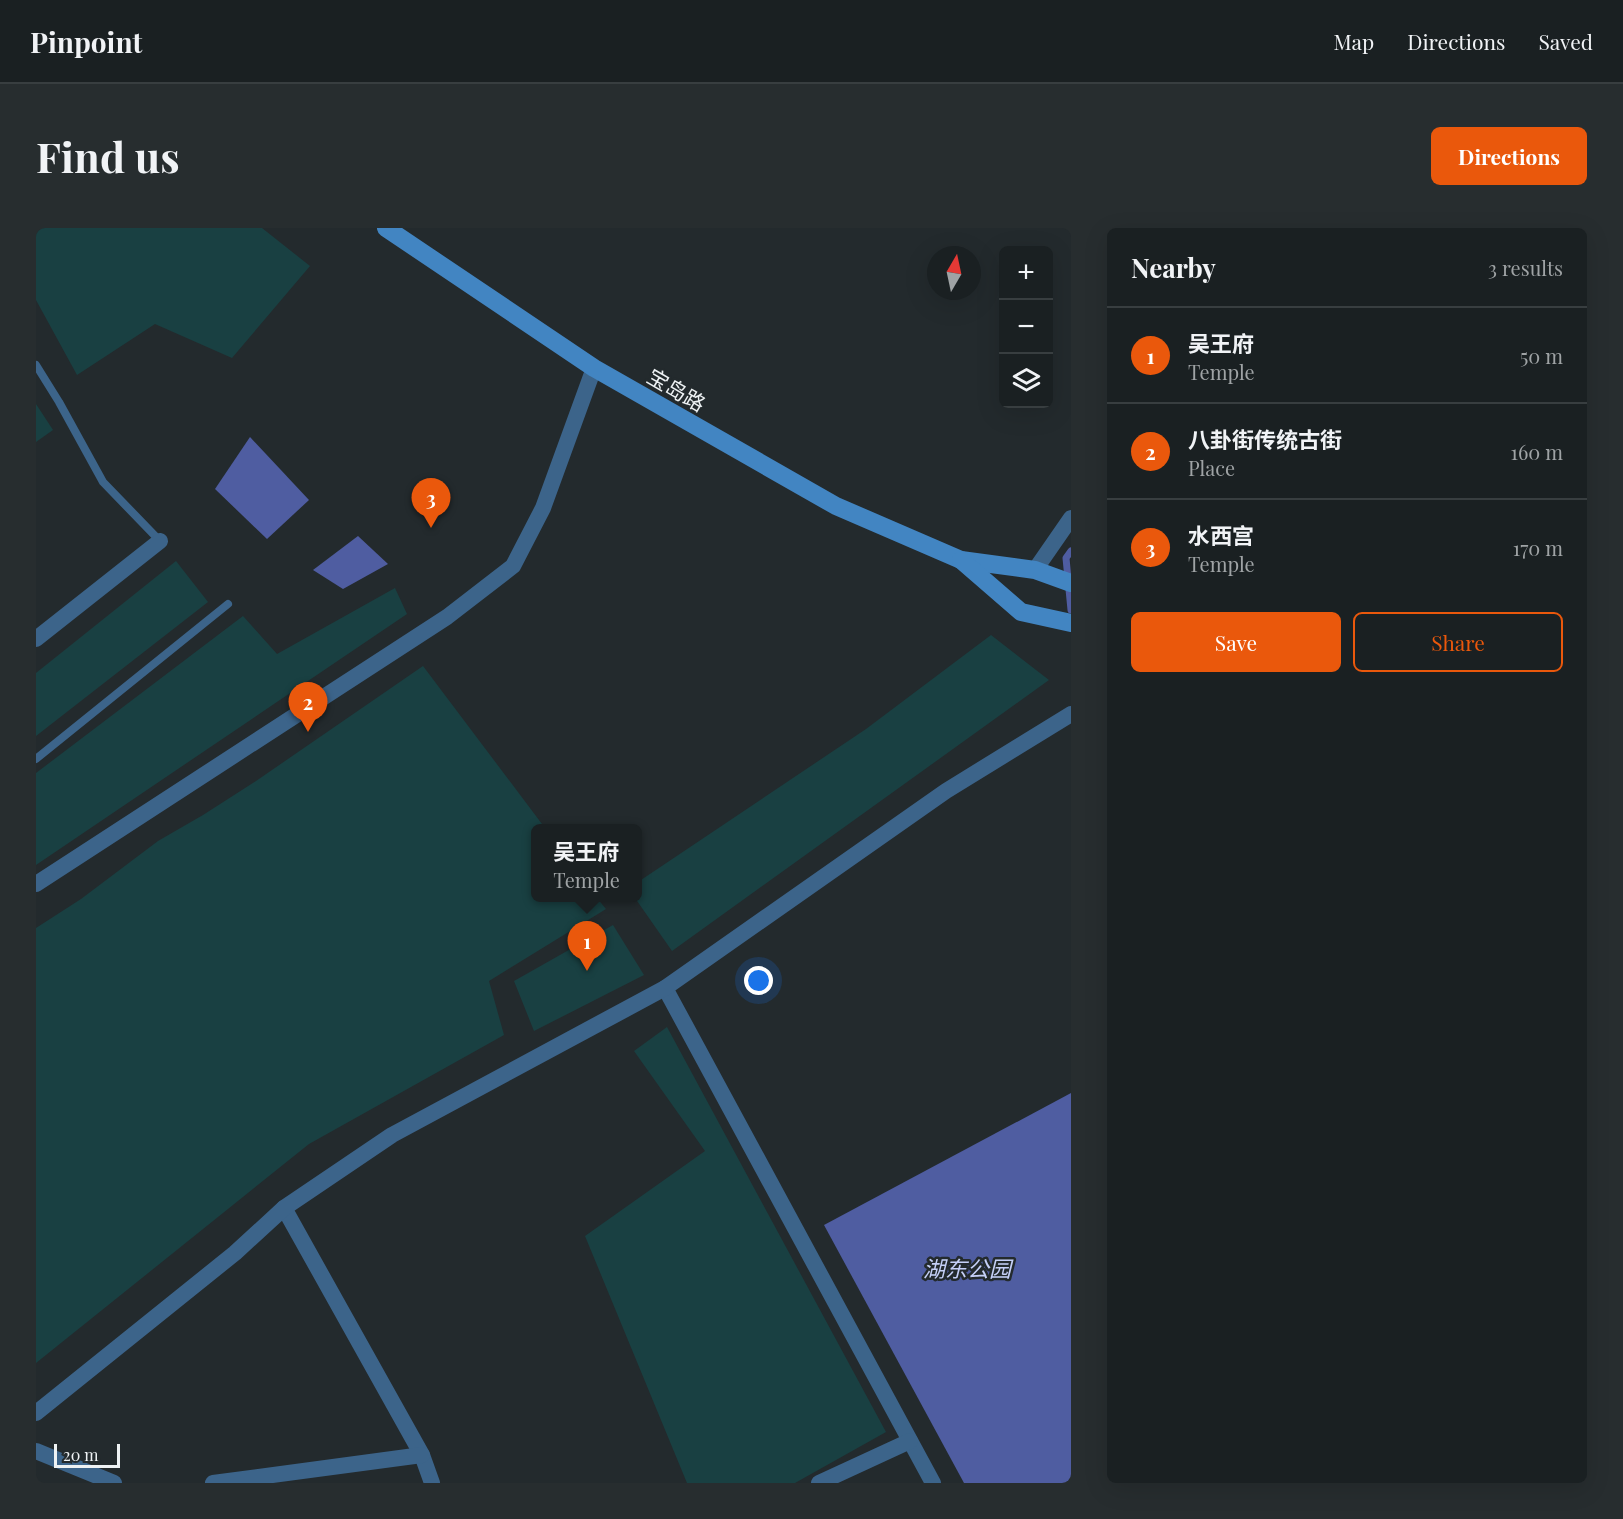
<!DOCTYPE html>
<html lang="en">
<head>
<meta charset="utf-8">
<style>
  body { margin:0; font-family:"Playfair Display","Noto Sans SC",serif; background:#272d2f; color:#f1f3f6 }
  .controls { position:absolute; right:18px; top:18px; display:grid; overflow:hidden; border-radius:9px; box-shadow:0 6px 24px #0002 }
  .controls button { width:54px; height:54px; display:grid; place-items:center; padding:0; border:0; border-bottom:2px solid #383e40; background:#1a2022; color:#f1f3f6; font:30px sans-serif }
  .compass { position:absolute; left:891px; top:18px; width:54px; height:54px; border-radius:50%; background:#1a2022; box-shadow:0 6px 24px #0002; rotate:9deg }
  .scale { position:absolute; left:18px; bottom:15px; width:66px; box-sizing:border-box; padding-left:6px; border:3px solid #eef2f4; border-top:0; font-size:16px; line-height:21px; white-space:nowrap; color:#eef2f4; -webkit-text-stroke:4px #232a2d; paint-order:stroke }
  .you { position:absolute; left:723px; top:753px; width:21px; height:21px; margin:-15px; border:4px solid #fff; border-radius:50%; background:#1a73e8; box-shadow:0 0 0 9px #1a73e833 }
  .badge { display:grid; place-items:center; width:39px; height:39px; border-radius:50%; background:#ea580c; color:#fff; font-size:20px; font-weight:700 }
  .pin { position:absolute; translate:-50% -50px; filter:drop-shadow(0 2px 3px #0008) }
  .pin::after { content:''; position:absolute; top:32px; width:21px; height:18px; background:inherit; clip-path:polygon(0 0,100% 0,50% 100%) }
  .popup { position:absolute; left:495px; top:596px; width:111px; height:78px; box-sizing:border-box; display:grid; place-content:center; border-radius:9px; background:#1a2022; filter:drop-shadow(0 2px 4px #0005); font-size:20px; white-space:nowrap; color:#9fa3a5 }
  .popup b { font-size:22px; color:#f1f3f6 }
  .popup::after { content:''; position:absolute; left:50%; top:100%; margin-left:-12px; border:12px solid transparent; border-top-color:#1a2022 }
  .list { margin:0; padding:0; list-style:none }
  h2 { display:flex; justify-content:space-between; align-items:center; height:78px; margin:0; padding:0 24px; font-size:26px }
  h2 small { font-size:20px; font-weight:400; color:#9fa3a5 }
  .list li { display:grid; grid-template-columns:39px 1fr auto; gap:18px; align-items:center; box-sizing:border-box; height:96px; padding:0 24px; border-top:2px solid #383e40 }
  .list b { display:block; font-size:22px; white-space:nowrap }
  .list p { margin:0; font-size:20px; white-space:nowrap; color:#9fa3a5 }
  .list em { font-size:20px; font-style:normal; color:#9fa3a5 }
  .actions { display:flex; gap:12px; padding:18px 24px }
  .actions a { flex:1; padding:14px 0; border:2px solid #ea580c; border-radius:9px; text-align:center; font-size:21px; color:#ea580c }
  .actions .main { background:#ea580c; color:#fff }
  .icon { flex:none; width:33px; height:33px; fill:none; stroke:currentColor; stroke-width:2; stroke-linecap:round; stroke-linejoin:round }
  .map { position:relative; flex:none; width:1035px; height:1255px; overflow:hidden; border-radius:9px }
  header { display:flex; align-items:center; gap:36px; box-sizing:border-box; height:84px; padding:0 30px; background:#1a2022; border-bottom:2px solid #383e40 }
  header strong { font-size:28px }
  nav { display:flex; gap:33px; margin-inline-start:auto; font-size:21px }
  .intro { display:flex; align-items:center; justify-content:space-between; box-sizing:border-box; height:144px; padding:0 36px }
  h1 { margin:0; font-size:42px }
  .button { padding:15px 27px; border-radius:9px; background:#ea580c; color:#fff; font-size:21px; font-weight:700 }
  main { display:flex; gap:36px; padding:0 36px }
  aside { flex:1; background:#1a2022; border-radius:9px; box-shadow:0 6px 24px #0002 }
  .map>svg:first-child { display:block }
  .water { fill:#4f5da1 }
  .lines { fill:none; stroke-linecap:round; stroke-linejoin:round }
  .stream { stroke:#4f5da1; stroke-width:7 }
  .building { fill:#194042 }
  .lane { stroke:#3c648a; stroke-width:8 }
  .street { stroke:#3c648a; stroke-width:16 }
  .secondary { stroke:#4285c2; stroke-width:18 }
  .labels { text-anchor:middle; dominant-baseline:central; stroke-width:5; stroke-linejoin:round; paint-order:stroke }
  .street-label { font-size:21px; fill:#eef2f4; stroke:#232a2d }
  .water-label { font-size:22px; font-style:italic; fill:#c5d0f7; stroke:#232a2d }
</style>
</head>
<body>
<header>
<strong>Pinpoint</strong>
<nav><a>Map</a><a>Directions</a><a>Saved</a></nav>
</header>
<div class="intro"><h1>Find us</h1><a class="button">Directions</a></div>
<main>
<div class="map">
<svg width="1035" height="1255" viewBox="0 0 1035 1255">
  <rect width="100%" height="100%" fill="#232a2d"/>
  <g class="water">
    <path d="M 214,209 L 273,272 L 231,311 L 179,261 Z"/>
    <path d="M 322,308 L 352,336 L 307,361 L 277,342 Z"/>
    <path d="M 1035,865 L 1035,1255 L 928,1255 L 788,997 Z"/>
  </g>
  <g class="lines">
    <path class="stream" d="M 1035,323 L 1030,330 L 1035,382"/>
  </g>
  <g class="building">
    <path d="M 0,0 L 226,0 L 274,38 L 196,130 L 119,96 L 41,147 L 0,72 Z"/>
    <path d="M 0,176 L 17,202 L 0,214 Z"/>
    <path d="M 140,333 L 172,374 L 0,508 L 0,445 Z"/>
    <path d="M 359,360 L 371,386 L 0,637 L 0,545 L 207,388 L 241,426 Z"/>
    <path d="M 955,407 L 1013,452 L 636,723 L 599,670 L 602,670 L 602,654 L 830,501 Z"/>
    <path d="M 387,438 L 509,600 L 500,600 L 500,670 L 561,670 L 570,681 L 453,753 L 468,807 L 273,916 L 0,1135 L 0,700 L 45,671 L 122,613 L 167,587 L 220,553 Z"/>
    <path d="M 577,697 L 608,747 L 498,803 L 478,753 Z"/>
    <path d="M 631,799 L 850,1204 L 759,1255 L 651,1255 L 549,1008 L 669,923 L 598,823 Z"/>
  </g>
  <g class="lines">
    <g class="lane">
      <path d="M 0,137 L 23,174 L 67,254 L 124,313"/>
      <path d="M 0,531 L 192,376"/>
    </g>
    <g class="street">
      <path d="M 999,342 L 1035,290"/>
      <path d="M 0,411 L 124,313"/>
      <path d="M 0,656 L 411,389 L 477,338 L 507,280 L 558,140"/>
      <path d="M 629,760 L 897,1255"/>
      <path d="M 248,980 L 386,1227 L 396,1255"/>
      <path d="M 0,1185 L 199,1025 L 248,980 L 356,907 L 629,760 L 910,563 L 1035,486"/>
      <path d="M 0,1223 L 78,1255"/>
      <path d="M 177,1255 L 386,1227"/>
      <path d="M 783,1255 L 874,1213"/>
    </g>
    <g class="secondary">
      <path d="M 350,0 L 558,140 L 800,278 L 925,332 L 999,342 L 1035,355"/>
      <path d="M 925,332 L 985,384 L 1035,395"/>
    </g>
  </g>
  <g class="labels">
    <g class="street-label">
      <text transform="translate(641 161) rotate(30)">宝岛路</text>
    </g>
    <g class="water-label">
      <text x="931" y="1040">湖东公园</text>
    </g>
  </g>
</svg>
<div class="controls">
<button>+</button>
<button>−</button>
<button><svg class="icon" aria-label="layers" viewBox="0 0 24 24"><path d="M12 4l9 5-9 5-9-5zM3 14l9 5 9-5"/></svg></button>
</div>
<svg class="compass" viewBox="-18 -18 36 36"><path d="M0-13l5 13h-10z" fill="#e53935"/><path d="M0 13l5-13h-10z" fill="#9fa3a5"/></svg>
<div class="scale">20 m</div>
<div class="you"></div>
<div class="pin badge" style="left:551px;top:743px">1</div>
<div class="popup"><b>吴王府</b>Temple</div>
<div class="pin badge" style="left:272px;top:504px">2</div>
<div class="pin badge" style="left:395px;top:300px">3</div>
</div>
<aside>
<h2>Nearby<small>3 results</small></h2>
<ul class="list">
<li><span class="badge">1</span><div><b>吴王府</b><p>Temple</p></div><em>50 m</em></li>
<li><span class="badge">2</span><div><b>八卦街传统古街</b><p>Place</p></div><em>160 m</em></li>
<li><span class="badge">3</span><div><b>水西宫</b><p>Temple</p></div><em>170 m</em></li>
</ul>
<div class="actions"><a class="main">Save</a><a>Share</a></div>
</aside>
</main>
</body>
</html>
